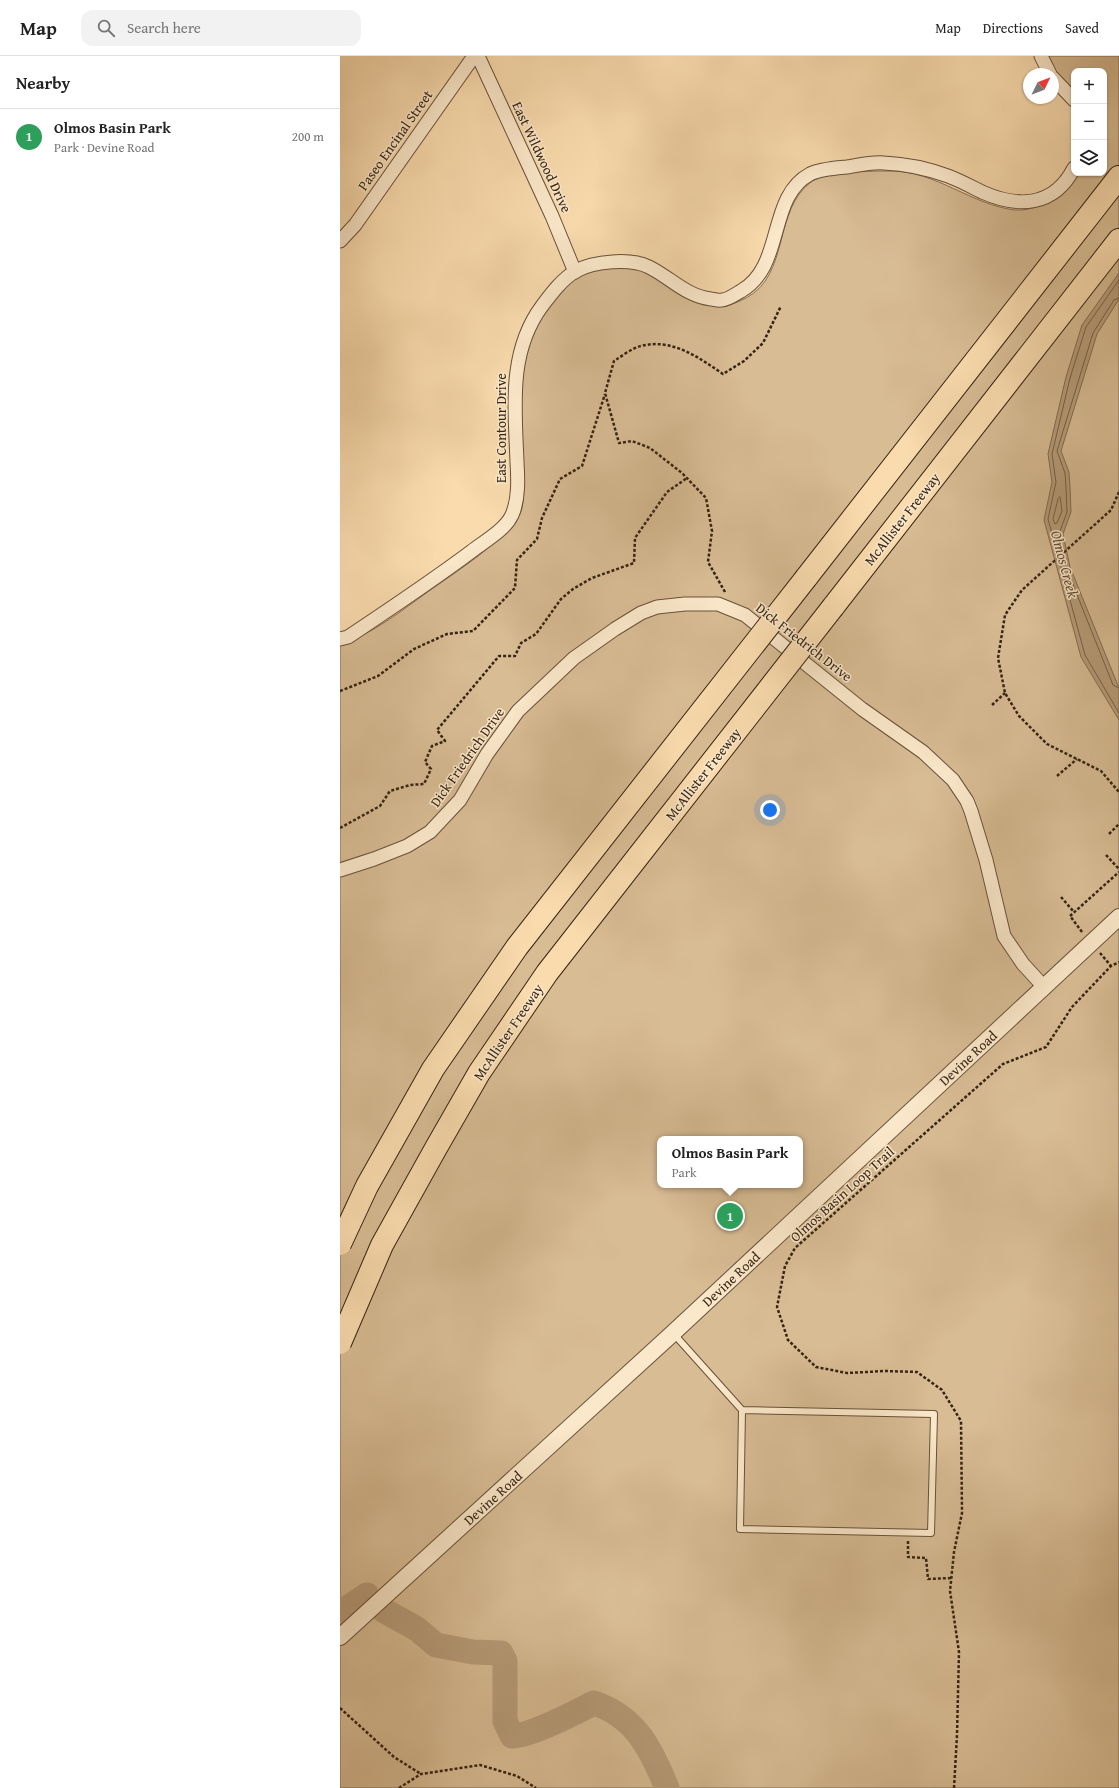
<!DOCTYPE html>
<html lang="en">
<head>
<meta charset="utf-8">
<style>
  body { margin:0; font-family:"Gentium Book Plus",serif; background:#f2f2f2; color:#222 }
  .controls { position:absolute; right:12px; top:12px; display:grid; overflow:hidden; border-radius:8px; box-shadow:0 1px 3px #0004 }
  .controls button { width:36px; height:36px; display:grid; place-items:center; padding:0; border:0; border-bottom:1px solid #e0e0e0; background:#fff; color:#222; font:20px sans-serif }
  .compass { position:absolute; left:683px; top:12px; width:36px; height:36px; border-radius:50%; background:#fff; box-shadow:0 1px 3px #0004; rotate:47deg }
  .you { position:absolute; left:430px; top:754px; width:14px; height:14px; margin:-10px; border:3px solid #fff; border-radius:50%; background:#1a73e8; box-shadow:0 0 0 6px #1a73e833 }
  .badge { display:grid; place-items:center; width:26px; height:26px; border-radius:50%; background:#0f766e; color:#fff; font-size:13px; font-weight:700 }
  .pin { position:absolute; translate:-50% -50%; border:2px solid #fff; box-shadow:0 1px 4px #0006 }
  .popup { position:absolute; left:317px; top:1080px; width:146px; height:52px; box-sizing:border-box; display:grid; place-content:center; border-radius:8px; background:#fff; filter:drop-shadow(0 1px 3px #0005); font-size:13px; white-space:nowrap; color:#767676 }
  .popup b { font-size:15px; color:#222 }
  .popup::after { content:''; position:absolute; left:50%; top:100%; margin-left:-8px; border:8px solid transparent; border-top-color:#fff }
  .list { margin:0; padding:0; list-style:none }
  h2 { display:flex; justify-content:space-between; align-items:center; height:52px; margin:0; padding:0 16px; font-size:17px }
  h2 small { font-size:13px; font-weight:400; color:#767676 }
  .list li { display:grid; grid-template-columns:26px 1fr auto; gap:12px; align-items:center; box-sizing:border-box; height:56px; padding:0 16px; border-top:1px solid #e0e0e0 }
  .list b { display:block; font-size:15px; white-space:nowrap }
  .list p { margin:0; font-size:13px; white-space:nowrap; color:#767676 }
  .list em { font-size:13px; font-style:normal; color:#767676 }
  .icon { flex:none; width:22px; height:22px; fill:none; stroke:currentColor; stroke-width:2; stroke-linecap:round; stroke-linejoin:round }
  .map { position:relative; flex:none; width:779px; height:1732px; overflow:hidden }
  header { display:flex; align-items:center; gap:24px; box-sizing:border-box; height:56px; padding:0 20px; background:#fff; border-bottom:1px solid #e0e0e0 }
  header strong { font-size:19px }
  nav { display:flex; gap:22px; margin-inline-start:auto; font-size:14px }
  .search { width:280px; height:36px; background:#f2f2f2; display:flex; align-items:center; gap:10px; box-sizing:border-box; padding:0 14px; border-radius:12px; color:#767676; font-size:15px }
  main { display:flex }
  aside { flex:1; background:#fff }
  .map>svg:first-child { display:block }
  .green { fill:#d8bc94; stroke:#877054; fill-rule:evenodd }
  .water { fill:#b79c79; stroke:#836c50 }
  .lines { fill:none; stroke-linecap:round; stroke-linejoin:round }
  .shore { stroke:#766046; stroke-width:1 }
  .river { stroke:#b79c79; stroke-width:25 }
  .service-casing { stroke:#67513a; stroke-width:8 }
  .minor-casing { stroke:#67513a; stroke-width:15 }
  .tertiary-casing { stroke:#67513a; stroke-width:18 }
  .motorway-casing { stroke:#362313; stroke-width:24 }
  .path { stroke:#362313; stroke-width:2.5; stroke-dasharray:3 2; stroke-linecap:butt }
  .service { stroke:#fbe8ca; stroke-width:6 }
  .minor { stroke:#fbe8ca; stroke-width:13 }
  .tertiary { stroke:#fbe8ca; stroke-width:16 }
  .motorway { stroke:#f9dbae; stroke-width:22 }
  .motorway-bridge-casing { stroke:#362313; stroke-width:24; stroke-linecap:butt }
  .motorway-bridge { stroke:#f9dbae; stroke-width:22 }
  .labels { text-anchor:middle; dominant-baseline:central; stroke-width:3; stroke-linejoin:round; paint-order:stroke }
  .street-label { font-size:14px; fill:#362313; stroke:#fbe8ca }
  .water-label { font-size:15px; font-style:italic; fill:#634d37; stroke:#fbe8ca }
</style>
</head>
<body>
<header>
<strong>Map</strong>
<div class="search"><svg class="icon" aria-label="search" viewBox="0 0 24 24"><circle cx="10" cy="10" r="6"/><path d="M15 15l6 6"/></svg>Search here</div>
<nav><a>Map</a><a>Directions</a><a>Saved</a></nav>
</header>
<main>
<aside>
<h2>Nearby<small></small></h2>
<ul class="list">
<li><span class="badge" style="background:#2e9e5b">1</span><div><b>Olmos Basin Park</b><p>Park · Devine Road</p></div><em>200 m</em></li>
</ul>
</aside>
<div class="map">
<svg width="779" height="1732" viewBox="0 0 779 1732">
  <rect width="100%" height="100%" fill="#f9dbae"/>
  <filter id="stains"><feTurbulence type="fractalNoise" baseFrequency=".005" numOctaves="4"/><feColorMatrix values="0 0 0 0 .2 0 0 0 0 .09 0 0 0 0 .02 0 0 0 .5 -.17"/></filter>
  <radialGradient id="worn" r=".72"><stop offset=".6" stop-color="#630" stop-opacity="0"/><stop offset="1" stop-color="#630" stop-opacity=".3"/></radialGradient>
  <path class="green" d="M 707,0 L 779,0 L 779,1732 L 0,1732 L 0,588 C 33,578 61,555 89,535 C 113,518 166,484 180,458 C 186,446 183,418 183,404 C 182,372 178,313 189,284 C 199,258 221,227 248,216 C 304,195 322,234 370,247 C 374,248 381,251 386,250 C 391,249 400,245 406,242 C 450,219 433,154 471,126 C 486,115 532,115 551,115 C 596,115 632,149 675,154 C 698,156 727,136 738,117 L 764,117 L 764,15 L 734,15 L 734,36 L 714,14 ZM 320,1083 L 460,1083 L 460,1129 L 320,1129 Z"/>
  <path class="water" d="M 779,217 L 779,243 L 757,278 L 721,395 L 729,416 L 730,431 L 731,456 L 723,478 L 730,511 L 779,632 L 779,664 L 741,601 L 704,464 L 712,426 L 708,398 L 726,321 L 742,269 Z"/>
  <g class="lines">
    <g class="shore">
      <path d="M 779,224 L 746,271 L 730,322 L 712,398 L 716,426 L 708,463 L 745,599 L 779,657"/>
      <path d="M 779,242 L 774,244 L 753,277 L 717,395 L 725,417 L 726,431 L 727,456 L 719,478 L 726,511 L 773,629 L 779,632"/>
      <path d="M 720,441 L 722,455 L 717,467 L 715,468 L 713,463 L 718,443 Z"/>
    </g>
    <g class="river">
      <path d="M 43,1554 L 77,1573 L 96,1589 L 133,1596 L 161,1597 L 165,1605 L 165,1665 L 172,1680 C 191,1680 236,1656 254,1647 C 296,1661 311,1693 327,1732"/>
      <path d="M 0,1557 L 27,1539"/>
    </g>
    <defs>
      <path id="service" d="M 333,1277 L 402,1354 L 400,1473 L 591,1477 L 594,1358 L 402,1354"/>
      <g id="minor">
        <path d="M 138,0 L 212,160 L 235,216"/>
        <path d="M 701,0 L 710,18"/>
        <path d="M 713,22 L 734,44"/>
        <path d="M 0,185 L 15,169 L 134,0"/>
        <path d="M 0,583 L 8,581 C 50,553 92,525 132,495 C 145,485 165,474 172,459 C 179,443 178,422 177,406 C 175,351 168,296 202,250 C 211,238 223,222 236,215 C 254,205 291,202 309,211 C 331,222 346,240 371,243 C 374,243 378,245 382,244 C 387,244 396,238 401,235 C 445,210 427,141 470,118 C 480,113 496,112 507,111 C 519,109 532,106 544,107 C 567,108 586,112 608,120 C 619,124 630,130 642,136 C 678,152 714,151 734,112"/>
        <path d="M 0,814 L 34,803 L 67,790 L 90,776 L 120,744 L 147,698 L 178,655 L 234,602 L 275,573 L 301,557 L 317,551 L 345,548 L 378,548 L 405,559 L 522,653 L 583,696 L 613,724 L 627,745 L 631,755 L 646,804 L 664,880 L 683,908 L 704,931"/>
      </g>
      <path id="tertiary" d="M 0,1581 L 333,1277 L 779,861"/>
      <g id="motorway">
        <path d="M 466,522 L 779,121"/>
        <path d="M 493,551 L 779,184"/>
      </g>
    </defs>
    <use href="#service" class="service-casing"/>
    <use href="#minor" class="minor-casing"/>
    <use href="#tertiary" class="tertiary-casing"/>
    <use href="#motorway" class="motorway-casing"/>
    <g class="path">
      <path d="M 779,436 L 771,454 L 682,534 L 665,559 L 658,602 L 665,637 L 679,660 L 707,688 L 761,715 L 779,736"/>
      <path d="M 385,536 L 368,506 L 372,475 L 366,442 L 342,417 L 310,392 L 292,385 L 279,387 L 265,337 L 274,305 C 282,300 292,292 301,290 C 332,282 358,301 383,318 L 404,305 L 423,287 L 441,250"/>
      <path d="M 0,635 L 38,620 L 74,593 L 107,578 L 133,575 L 175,532 L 177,504 L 197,483 L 202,462 L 220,423 L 242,410 L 265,338"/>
      <path d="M 652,649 L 665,637"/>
      <path d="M 717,720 L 737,703"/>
      <path d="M 0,772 L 40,750 L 50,735 L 70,729 L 84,728 L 91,713 L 85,706 L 92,690 L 105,685 L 97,674 L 159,600 L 175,600 L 181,587 L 196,578 L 221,543 L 233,533 L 252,522 L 294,507 L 295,482 L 327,436 L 347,422"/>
      <path d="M 769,778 L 779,768"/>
      <path d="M 766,799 L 779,813"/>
      <path d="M 721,841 L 734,856"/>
      <path d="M 742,876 L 730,860 L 779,816"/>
      <path d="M 760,897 L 771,910"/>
      <path d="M 568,1485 L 568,1501 L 586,1502 L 588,1523 L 611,1522"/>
      <path d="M 0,1652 L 54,1701 L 81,1718"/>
      <path d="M 59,1732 L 81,1718 L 140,1709 L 177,1720 L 196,1732"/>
      <path d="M 614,1732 L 617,1679 L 619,1596 L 610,1535 L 614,1496 L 622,1457 L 621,1365 L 602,1334 L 577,1316 L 545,1315 L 507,1317 L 476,1311 L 448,1284 L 437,1251 L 445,1210 L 455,1192 L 663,1008 L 706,991 L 732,951 L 771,910 L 779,906"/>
    </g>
    <use href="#service" class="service"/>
    <use href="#minor" class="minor"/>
    <use href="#tertiary" class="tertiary"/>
    <use href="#motorway" class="motorway"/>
    <defs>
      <g id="motorway-bridge">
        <path d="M 0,1188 L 27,1130 L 93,1013 L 177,891 L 466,522"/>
        <path d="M 0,1287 L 42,1189 L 96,1092 L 139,1017 L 207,917 L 493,551"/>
      </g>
    </defs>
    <use href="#motorway-bridge" class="motorway-bridge-casing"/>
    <use href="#motorway-bridge" class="motorway-bridge"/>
  </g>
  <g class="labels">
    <g class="street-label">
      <text transform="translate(55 84) rotate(-55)">Paseo Encinal Street</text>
      <text transform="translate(202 101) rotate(65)">East Wildwood Drive</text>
      <text transform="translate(161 372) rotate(-90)">East Contour Drive</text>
      <text transform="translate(562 463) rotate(-52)">McAllister Freeway</text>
      <text transform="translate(464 586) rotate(38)">Dick Friedrich Drive</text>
      <text transform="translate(127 701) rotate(-55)">Dick Friedrich Drive</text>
      <text transform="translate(363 718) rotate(-52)">McAllister Freeway</text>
      <text transform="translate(168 976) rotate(-56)">McAllister Freeway</text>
      <text transform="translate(628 1002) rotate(-43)">Devine Road</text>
      <text transform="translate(502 1138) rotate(-42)">Olmos Basin Loop Trail</text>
      <text transform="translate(391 1223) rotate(-43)">Devine Road</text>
      <text transform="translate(153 1442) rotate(-42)">Devine Road</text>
    </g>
    <g class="water-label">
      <text transform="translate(725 508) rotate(75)">Olmos Creek</text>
    </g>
  </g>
  <rect width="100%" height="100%" filter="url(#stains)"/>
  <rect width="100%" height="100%" fill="url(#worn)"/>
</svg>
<div class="controls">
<button>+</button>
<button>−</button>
<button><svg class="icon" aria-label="layers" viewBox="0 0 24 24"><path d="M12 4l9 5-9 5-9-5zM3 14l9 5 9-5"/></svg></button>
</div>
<svg class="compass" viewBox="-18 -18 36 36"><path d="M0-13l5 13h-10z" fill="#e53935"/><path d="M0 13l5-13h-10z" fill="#767676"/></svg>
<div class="you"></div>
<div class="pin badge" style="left:390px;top:1160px;background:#2e9e5b">1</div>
<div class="popup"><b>Olmos Basin Park</b>Park</div>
</div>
</main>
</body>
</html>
